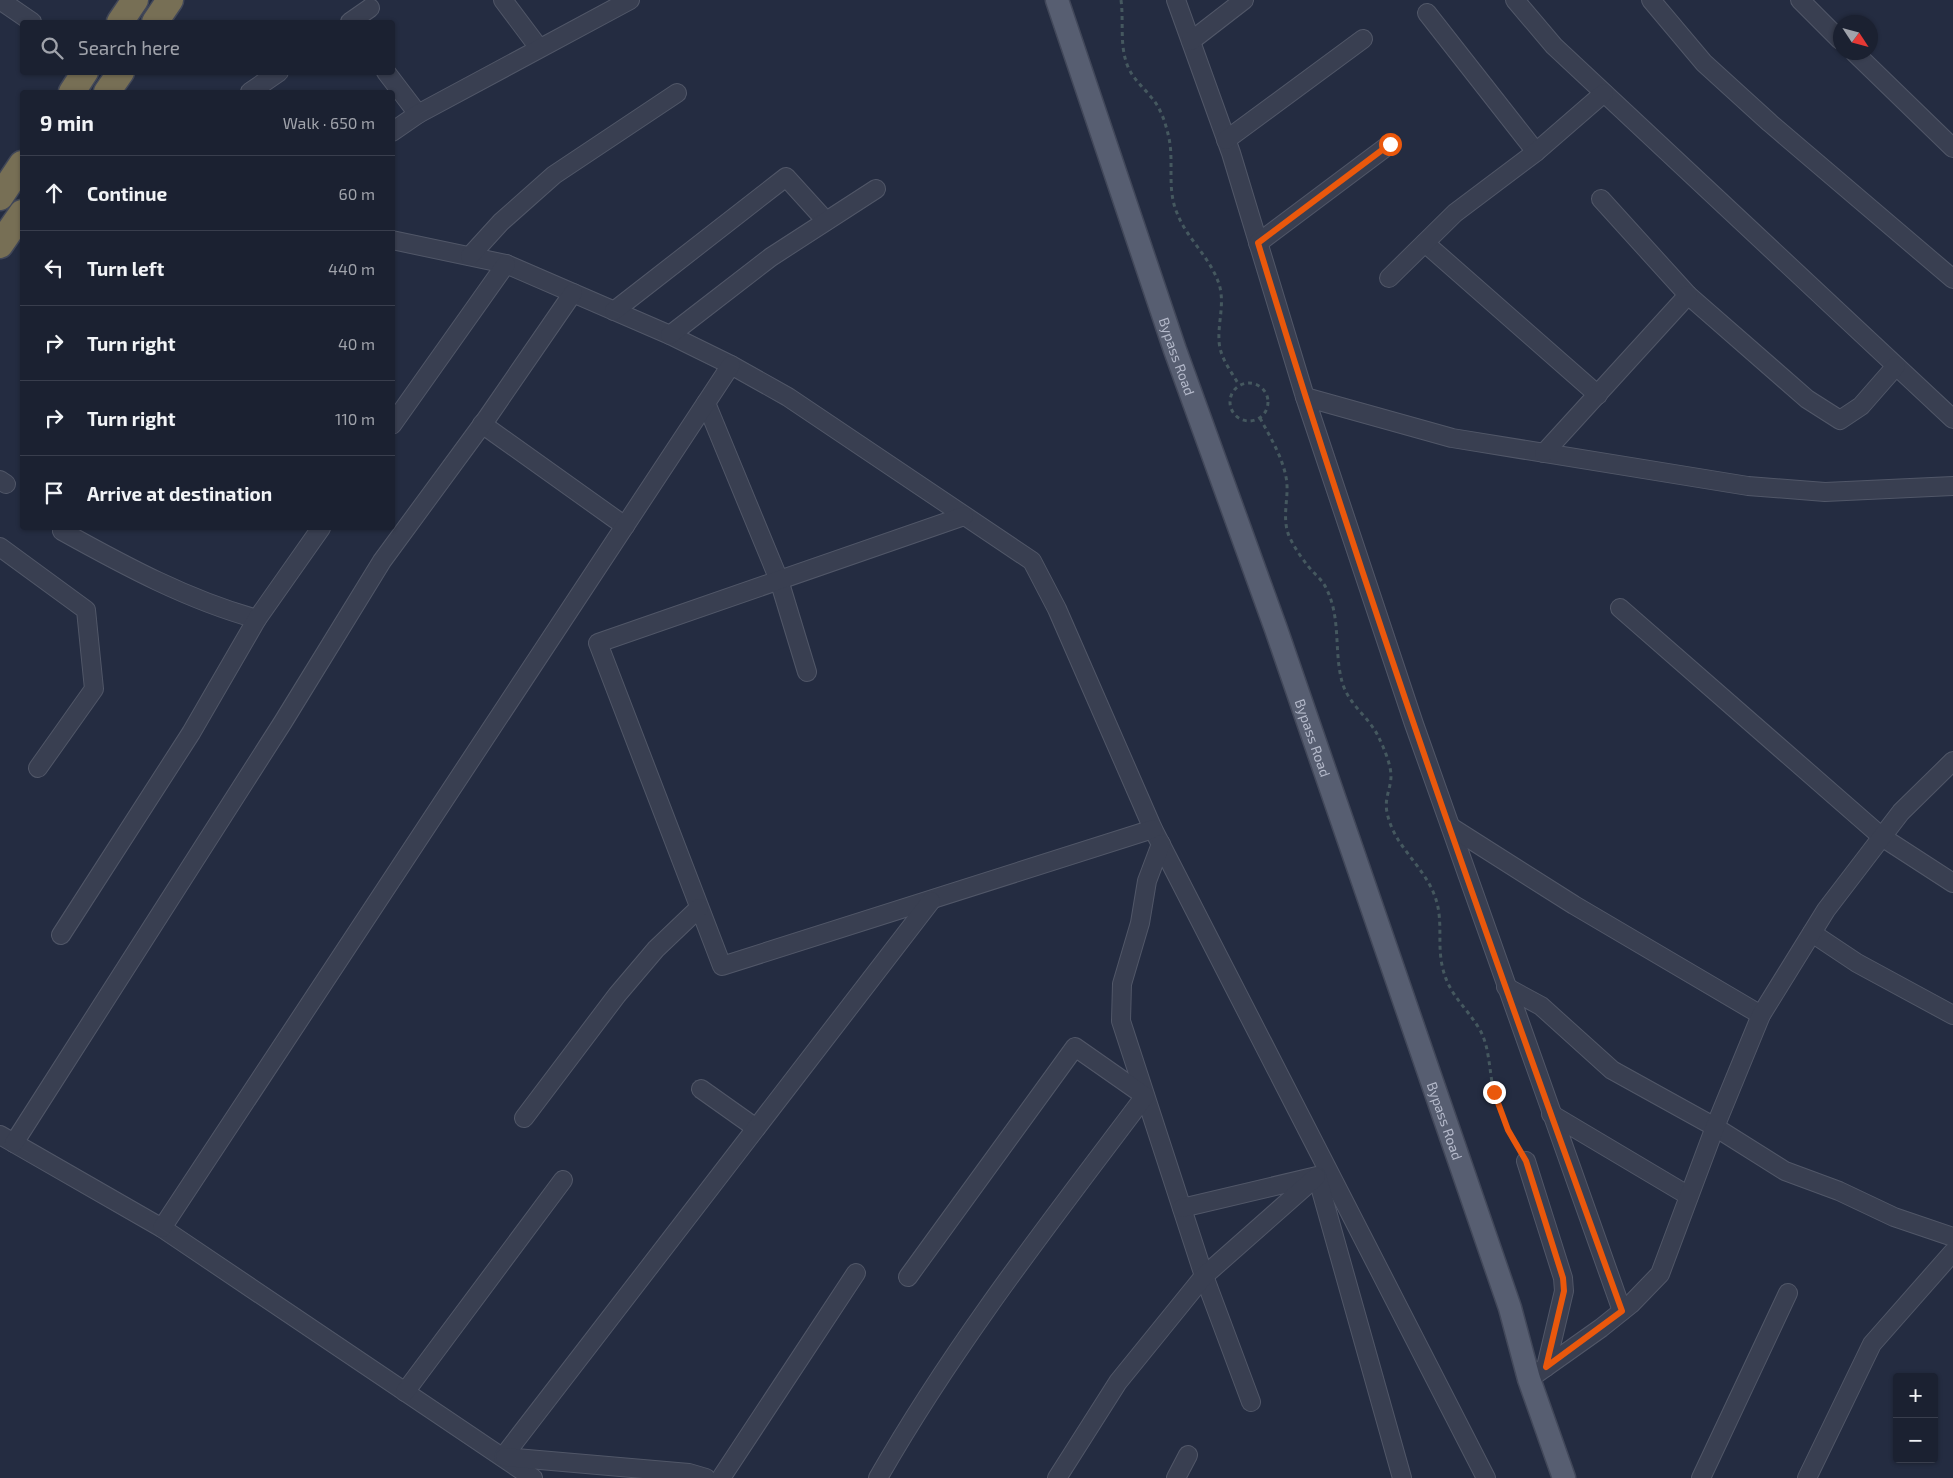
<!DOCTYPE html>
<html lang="en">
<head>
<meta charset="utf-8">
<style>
  body { margin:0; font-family:"Exo 2",sans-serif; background:#242939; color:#f1f3f6 }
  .controls { position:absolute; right:15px; bottom:15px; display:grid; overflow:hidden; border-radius:5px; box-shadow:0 1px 4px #0004 }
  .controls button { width:45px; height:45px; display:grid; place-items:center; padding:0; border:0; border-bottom:1px solid #393e4d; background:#1b2131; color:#f1f3f6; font:25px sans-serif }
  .compass { position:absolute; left:1833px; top:15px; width:45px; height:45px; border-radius:50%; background:#1b2131; box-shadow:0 1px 4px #0004; rotate:126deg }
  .stop { position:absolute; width:15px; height:15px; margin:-11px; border:4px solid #ea580c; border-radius:50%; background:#fff }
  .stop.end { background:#ea580c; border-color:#fff; box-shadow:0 1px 5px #0008 }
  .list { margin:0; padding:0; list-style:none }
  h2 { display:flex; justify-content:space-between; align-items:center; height:65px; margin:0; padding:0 20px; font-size:21px }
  h2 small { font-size:16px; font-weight:400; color:#a0a3ab }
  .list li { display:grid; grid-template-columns:32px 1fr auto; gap:15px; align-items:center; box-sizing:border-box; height:75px; padding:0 20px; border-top:1px solid #393e4d }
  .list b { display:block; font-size:19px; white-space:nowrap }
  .list em { font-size:16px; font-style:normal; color:#a0a3ab }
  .icon { flex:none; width:28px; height:28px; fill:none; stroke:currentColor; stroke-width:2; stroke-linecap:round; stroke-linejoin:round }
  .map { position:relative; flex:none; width:1953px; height:1478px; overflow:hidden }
  .search { position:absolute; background:#1b2131; box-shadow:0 1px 4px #0004; left:20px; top:20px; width:375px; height:55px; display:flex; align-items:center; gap:12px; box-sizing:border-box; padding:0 18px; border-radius:5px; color:#a0a3ab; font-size:19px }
  .panel { position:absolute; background:#1b2131; box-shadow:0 1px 4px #0004; left:20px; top:90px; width:375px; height:440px; border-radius:5px }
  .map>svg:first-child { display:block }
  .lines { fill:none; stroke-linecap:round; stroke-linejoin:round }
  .minor-casing { stroke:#515768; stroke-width:20 }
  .major-casing { stroke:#42485a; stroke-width:25 }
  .highway-casing { stroke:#414758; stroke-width:29 }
  .path { stroke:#45585f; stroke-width:3; stroke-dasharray:4 4; stroke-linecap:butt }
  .minor { stroke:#393f51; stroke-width:18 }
  .major { stroke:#575e71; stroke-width:22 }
  .highway { stroke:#776f55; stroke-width:26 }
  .route { stroke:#ea580c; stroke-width:6 }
  .labels { text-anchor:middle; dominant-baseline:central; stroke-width:4; stroke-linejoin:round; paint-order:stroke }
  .street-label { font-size:14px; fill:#b5bacb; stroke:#1e2436 }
</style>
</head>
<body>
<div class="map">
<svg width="1953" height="1478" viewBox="0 0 1953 1478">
  <rect width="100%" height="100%" fill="#242c41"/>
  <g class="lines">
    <defs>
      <g id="minor">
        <path d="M 0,0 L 32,22"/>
        <path d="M 503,0 L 539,48"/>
        <path d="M 1176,0 L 1231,153 L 1305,397 L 1414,724 L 1622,1311"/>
        <path d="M 1515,0 L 1554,46 L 1953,419"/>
        <path d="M 1651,0 L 1704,63 L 1770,123 L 1953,279"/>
        <path d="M 1800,0 L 1840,40"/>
        <path d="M 1427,13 L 1536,152"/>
        <path d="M 350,22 L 370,8"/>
        <path d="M 1191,41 L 1244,0"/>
        <path d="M 1854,52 L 1953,148"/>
        <path d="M 386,72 L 418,114"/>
        <path d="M 250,92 L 279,72"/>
        <path d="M 392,132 L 418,114 L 630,0"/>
        <path d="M 1226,140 L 1363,39"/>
        <path d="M 1601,199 L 1688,295 L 1807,399 L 1840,420 L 1861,406 L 1896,366"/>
        <path d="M 392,240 L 506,264 L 670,335 L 731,365 L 788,397 L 1032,561 L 1057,609 L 1153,829 L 1486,1478"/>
        <path d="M 1258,243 L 1390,144"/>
        <path d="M 1425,243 L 1598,395"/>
        <path d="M 470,256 L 501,222 L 554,175 L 677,93"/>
        <path d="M 1389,278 L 1455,213 L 1536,152 L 1604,93"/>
        <path d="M 614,311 L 786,177 L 826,221"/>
        <path d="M 670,335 L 771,257 L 876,189"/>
        <path d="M 1305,397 L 1452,438 L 1748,486 L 1825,492 L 1953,486"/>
        <path d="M 706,403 L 779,580 L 807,672"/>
        <path d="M 482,424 L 625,526"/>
        <path d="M 392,425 L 506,264"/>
        <path d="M 1544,453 L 1688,295"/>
        <path d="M 0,480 L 6,484"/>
        <path d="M 964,516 L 598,643 L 722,966 L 1153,829"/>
        <path d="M 62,531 C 125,566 188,600 257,619"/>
        <path d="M 0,547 L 86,610 L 94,689 L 38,768"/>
        <path d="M 1620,608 L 1882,837 L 1953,883"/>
        <path d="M 1451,827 L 1574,905 L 1761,1015"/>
        <path d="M 1161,844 L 1147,881 L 1140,923 L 1122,984 L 1121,1021 L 1204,1276 L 1251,1402"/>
        <path d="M 1812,933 L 1857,963 L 1953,1015"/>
        <path d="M 61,935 L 191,733 L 257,619 L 321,528"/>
        <path d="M 1506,987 L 1541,1006 L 1612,1070 L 1715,1127 L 1785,1171 L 1839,1191 L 1894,1217 L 1953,1237"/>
        <path d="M 701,1089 L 756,1128"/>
        <path d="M 1551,1114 L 1689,1196"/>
        <path d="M 524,1118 L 617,995 L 656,949 L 699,908"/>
        <path d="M 0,1135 L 162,1228 L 533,1478"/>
        <path d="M 14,1143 L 283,722 L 382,561 L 487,418 L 573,293"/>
        <path d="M 1526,1161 L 1563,1278 L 1564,1291 L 1546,1367"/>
        <path d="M 1182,1208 L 1317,1176 L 1402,1478"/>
        <path d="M 162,1228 L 731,365"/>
        <path d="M 1529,1379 L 1601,1328 L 1631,1304 L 1660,1274 L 1715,1127 L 1761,1015 L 1826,910 L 1901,812 L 1953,761"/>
        <path d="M 405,1392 L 563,1180"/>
        <path d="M 503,1457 L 931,901"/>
        <path d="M 505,1457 L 689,1473 L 706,1478"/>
        <path d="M 721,1478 L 856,1273"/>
        <path d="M 878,1478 C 955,1343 1051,1221 1145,1096 L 1075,1047 L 908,1277"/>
        <path d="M 1057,1478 L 1118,1382 L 1204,1276 L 1316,1177"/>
        <path d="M 1176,1478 L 1188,1455"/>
        <path d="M 1701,1478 L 1788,1293"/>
        <path d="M 1807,1478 L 1872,1344 L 1953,1252"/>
      </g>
      <g id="major">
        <path id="s1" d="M 1057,0 L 1175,350 L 1276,629 L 1510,1308 L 1529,1379 L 1564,1478"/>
      </g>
      <g id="highway">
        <path d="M 120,22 L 135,0"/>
        <path d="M 155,22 L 170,0"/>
        <path d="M 72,92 L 85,72"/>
        <path d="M 107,92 L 121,72"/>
        <path d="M 0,197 L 22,164"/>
        <path d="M 0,245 L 22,213"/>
      </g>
    </defs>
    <use href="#minor" class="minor-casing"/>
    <use href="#major" class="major-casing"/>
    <use href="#highway" class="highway-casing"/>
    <g class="path">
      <path d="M 1121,0 C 1124,23 1119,45 1128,67 C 1134,80 1143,87 1151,97 C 1160,107 1165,121 1168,134 C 1175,160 1166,187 1177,213 C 1187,239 1210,257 1219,284 C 1225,303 1218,321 1219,341 C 1220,358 1231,371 1239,385"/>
      <circle cx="1249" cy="402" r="19"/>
      <path d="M 1260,418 C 1270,437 1282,456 1286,477 C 1290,496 1281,516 1289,536 C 1294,547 1301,557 1308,566 C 1314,574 1322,579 1326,588 C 1342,619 1333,653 1343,685 C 1351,707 1370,718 1379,738 C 1384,748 1391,765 1391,776 C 1391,788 1384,799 1387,812 C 1393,845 1422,864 1434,894 C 1444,918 1437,941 1442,965 C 1448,995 1466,1006 1480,1030 C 1490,1048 1489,1072 1494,1092 C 1499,1112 1507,1130 1519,1146"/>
    </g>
    <use href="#minor" class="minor"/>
    <use href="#major" class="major"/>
    <use href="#highway" class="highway"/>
  </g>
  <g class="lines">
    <path class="route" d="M 1390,144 L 1258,243 C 1367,603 1494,958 1622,1311 L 1546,1367 L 1564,1291 L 1563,1278 L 1526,1161 L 1508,1130 L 1494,1092"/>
  </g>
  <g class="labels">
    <g class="street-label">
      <text stroke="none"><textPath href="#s1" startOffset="376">Bypass Road</textPath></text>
      <text stroke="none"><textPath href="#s1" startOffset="781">Bypass Road</textPath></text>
      <text stroke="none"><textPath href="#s1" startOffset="1186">Bypass Road</textPath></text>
    </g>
  </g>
</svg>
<div class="controls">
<button>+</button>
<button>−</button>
</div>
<svg class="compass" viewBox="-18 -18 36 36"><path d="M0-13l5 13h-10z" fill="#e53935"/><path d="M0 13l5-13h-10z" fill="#a0a3ab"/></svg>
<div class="stop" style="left:1390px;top:144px"></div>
<div class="stop end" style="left:1494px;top:1092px"></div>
<div class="search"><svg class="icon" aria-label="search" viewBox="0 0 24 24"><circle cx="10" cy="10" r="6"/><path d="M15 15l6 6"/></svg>Search here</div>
<section class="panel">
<h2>9 min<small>Walk · 650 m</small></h2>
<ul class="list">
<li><svg class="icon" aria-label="ahead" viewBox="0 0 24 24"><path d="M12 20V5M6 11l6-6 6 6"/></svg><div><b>Continue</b></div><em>60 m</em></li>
<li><svg class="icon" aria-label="left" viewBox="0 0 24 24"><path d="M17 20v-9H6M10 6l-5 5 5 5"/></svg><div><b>Turn left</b></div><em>440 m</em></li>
<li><svg class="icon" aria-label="right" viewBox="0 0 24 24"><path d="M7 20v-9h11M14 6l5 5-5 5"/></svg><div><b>Turn right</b></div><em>40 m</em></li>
<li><svg class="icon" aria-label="right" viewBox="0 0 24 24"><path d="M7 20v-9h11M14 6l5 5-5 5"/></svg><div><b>Turn right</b></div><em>110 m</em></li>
<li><svg class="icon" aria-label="arrive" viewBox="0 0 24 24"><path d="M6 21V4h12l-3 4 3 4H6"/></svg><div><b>Arrive at destination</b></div></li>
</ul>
</section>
</div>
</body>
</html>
